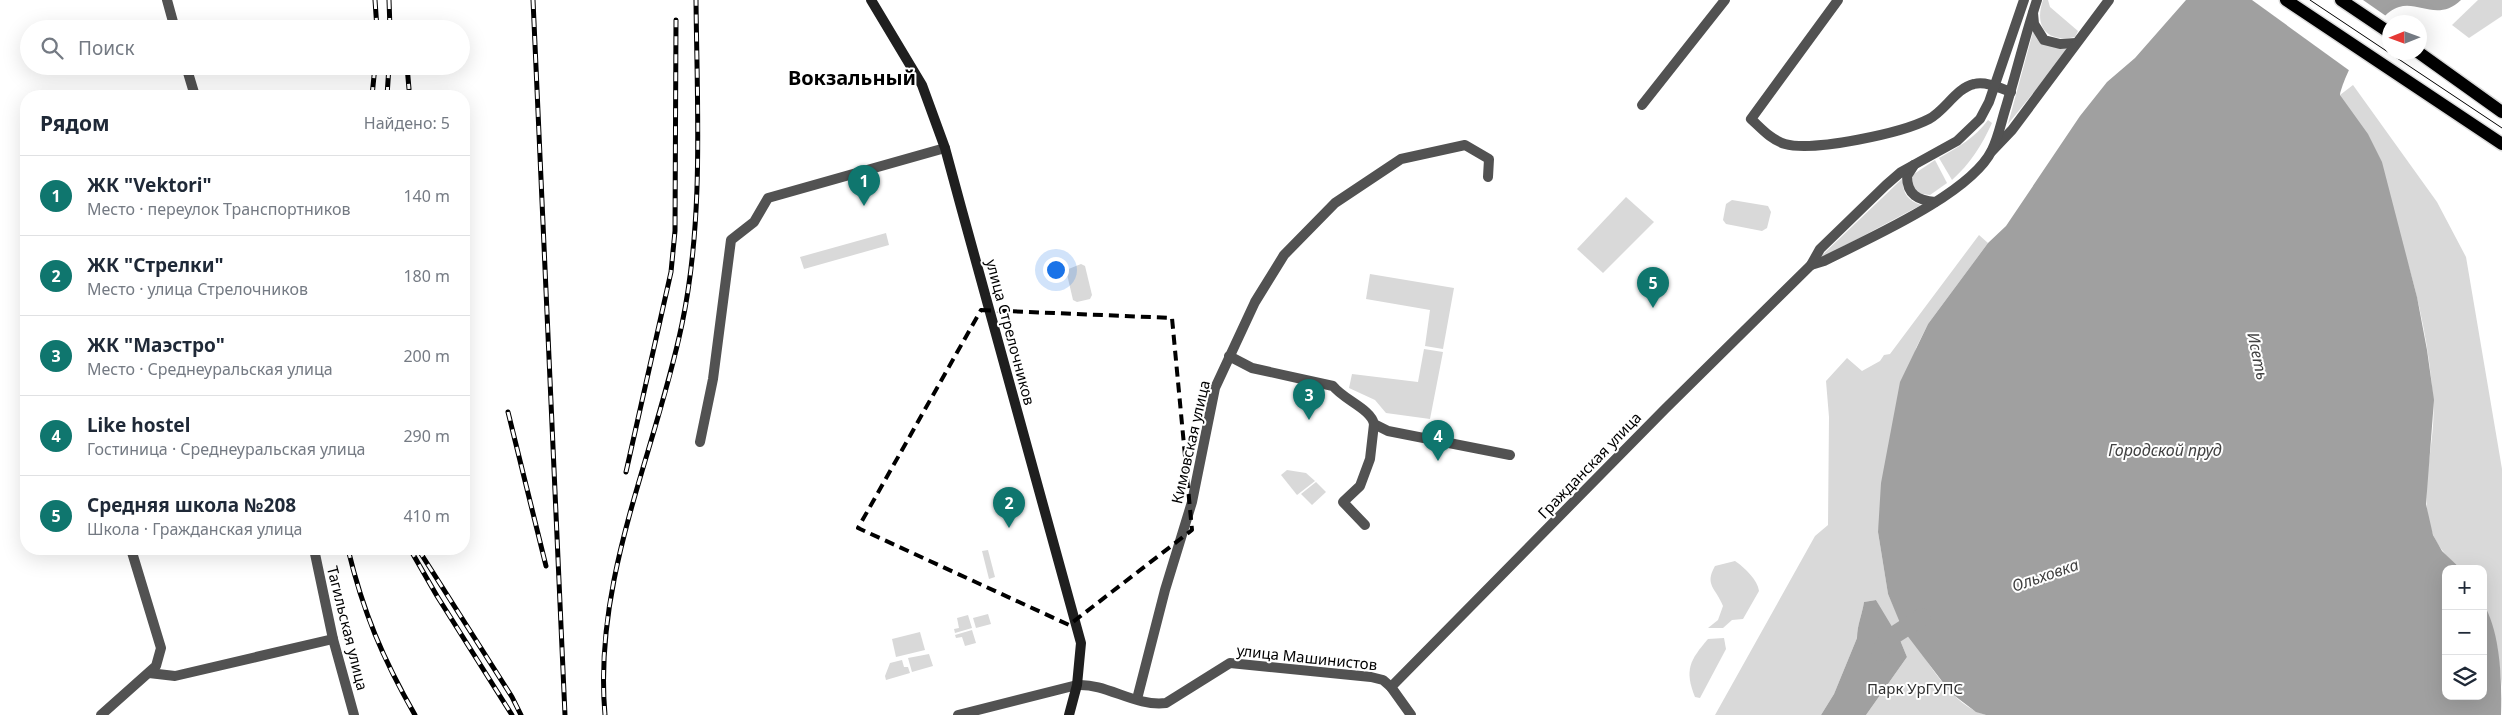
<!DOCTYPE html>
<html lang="ru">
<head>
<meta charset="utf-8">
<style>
  body { margin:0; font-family:"Noto Sans",sans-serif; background:#f2f2f3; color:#1f2937 }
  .controls { position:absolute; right:15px; bottom:15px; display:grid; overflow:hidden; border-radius:10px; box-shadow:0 5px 20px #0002 }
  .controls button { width:45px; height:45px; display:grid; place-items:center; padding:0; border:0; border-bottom:1px solid #e0e1e3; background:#fff; color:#1f2937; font:25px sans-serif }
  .compass { position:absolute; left:2382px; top:15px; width:45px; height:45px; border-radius:50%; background:#fff; box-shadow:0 5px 20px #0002; rotate:269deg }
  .you { position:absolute; left:1055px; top:269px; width:18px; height:18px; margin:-12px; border:4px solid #fff; border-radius:50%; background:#1a73e8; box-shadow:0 0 0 8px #1a73e833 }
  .badge { display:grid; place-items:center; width:32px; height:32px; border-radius:50%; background:#0f766e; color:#fff; font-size:16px; font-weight:700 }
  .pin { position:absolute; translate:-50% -41px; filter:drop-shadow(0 1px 2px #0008) }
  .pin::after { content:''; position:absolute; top:26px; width:18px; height:15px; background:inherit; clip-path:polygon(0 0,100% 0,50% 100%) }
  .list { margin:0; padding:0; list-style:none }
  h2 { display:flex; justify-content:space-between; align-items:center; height:65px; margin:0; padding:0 20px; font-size:21px }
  h2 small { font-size:16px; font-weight:400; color:#747a83 }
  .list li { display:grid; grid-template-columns:32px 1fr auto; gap:15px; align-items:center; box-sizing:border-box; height:80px; padding:0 20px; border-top:1px solid #e0e1e3 }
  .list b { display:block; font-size:19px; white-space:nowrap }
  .list p { margin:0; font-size:16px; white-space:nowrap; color:#747a83 }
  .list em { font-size:16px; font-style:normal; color:#747a83 }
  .icon { flex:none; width:28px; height:28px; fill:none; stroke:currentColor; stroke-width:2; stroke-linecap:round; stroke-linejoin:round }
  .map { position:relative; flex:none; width:2502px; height:715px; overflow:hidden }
  .search { position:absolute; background:#fff; box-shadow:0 5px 20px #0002; left:20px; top:20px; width:450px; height:55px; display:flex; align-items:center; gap:12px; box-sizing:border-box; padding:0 18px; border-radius:28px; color:#747a83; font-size:19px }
  .panel { position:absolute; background:#fff; box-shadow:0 5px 20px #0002; left:20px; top:90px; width:450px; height:465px; border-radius:20px }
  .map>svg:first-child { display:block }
  .green { fill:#d9d9d9 }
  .water { fill:#a0a0a0 }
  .pier { fill:#fff }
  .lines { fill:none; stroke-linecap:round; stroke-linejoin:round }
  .river { stroke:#a0a0a0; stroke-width:18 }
  .primary-casing { stroke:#dbdbdb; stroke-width:15 }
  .minor { stroke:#525252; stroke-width:10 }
  .tertiary { stroke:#525252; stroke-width:10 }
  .secondary { stroke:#1f1f1f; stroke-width:10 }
  .primary { stroke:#000; stroke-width:12 }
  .tram { stroke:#000; stroke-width:1 }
  .rail-casing { stroke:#000; stroke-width:5 }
  .rail { stroke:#fff; stroke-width:3; stroke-dasharray:9; stroke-linecap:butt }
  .marked { fill:none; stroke:#000; stroke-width:4; stroke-dasharray:10 6; stroke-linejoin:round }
  .labels { text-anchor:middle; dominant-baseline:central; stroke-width:4; stroke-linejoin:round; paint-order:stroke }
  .street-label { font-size:15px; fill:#000; stroke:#fff }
  .park-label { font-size:15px; fill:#303030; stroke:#fff }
  .water-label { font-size:16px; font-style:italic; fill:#414141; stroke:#fff }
  .district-label { font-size:20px; font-weight:bold; fill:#000; stroke:#fff }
</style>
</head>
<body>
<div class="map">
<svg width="2502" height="715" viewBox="0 0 2502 715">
  <rect width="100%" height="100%" fill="#fff"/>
  <g class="green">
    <path d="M 2043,0 L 2048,0 L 2050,7 L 2078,31 L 2075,37 C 2046,43 2034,26 2043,0 Z"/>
    <path d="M 2478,0 L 2502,0 L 2502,16 L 2469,38 L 2452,25 Z"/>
    <path d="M 2033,32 C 2043,44 2053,49 2069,49 L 2008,124 Z"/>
    <path d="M 2353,85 L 2437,202 L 2466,257 L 2502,469 L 2502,687 L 2497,646 L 2483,603 L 2483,569 L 2461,569 C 2455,563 2447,557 2442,550 C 2410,508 2438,447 2433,398 C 2429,346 2418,292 2401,242 C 2383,192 2360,144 2340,95 Z"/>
    <path d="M 1988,120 L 1992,123 C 1982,145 1970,164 1952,180 L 1939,158 C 1958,147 1975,138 1988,120 Z"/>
    <path d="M 1935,160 L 1947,183 L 1930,195 L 1916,193 L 1911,180 L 1914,174 Z"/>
    <path d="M 1903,178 C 1902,193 1907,200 1921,205 L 1816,261 Z"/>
    <path d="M 1626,197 L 1654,222 L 1603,273 L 1577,249 Z"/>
    <path d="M 1732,200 L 1768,206 L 1771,212 L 1767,228 L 1762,231 L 1726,224 L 1723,220 L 1726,204 Z"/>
    <path d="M 886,233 L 889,245 L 804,269 L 800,257 Z"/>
    <path d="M 1979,235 L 1988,243 L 1928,324 L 1916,348 L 1878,532 L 1888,594 L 1901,623 L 1890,627 L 1876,600 L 1864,602 C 1862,615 1857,625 1857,638 L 1834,694 L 1821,715 L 1715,715 L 1815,536 L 1828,525 L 1829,417 L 1826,381 L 1847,358 L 1862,371 L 1880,361 L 1884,355 L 1890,354 Z"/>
    <path d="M 1081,264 L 1085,266 L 1092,295 L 1090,299 L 1077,302 L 1073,300 L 1066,270 Z"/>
    <path d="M 1370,274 L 1454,288 L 1443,349 L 1425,346 L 1430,310 L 1366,299 Z"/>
    <path d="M 1424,349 L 1443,352 L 1430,419 L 1386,413 L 1375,400 L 1349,388 L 1352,374 L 1418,382 Z"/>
    <path d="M 1287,470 L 1306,473 L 1315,481 L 1297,495 L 1281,475 Z"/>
    <path d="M 1316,482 L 1326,492 L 1312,505 L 1301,494 Z"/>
    <path d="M 988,550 L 995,577 L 989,579 L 982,551 Z"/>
    <path d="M 1735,561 C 1744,567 1758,580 1759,591 L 1743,619 L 1732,620 L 1723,628 L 1708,628 L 1718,620 L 1723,606 C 1716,588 1704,585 1715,566 Z"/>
    <path d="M 988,614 L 991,624 L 976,628 L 973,618 Z"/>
    <path d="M 968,615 L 972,628 L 955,633 L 954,629 L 959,628 L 957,618 Z"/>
    <path d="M 972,630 L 976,643 L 965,646 L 962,637 L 956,638 L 955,635 Z"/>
    <path d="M 920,632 L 925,650 L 896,657 L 892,639 Z"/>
    <path d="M 1910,636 C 1930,664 1951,705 1986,715 L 1866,715 L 1907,657 L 1900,640 L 1902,637 Z"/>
    <path d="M 1724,638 L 1726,649 L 1700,698 L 1695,697 C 1684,670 1690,660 1708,639 Z"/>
    <path d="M 929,654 L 933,666 L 912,672 L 908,658 Z"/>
    <path d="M 902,660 L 904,667 L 908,667 L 910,673 L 886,680 L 885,676 L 890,663 Z"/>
  </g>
  <g class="water">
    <path d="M 2186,0 L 2461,0 C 2438,22 2419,1 2399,7 C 2376,13 2345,72 2340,95 L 2368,134 L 2382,162 L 2417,297 L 2427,350 L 2434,400 L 2426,504 L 2433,535 L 2442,551 L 2461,569 L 2446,569 L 2446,696 L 2483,696 L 2483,603 C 2501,633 2502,682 2501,715 L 1986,715 L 1976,712 L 1951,693 L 1903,630 L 1888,594 L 1878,532 L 1881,483 L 1900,382 L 1928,324 L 1988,243 L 2006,226 L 2080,116 L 2107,82 L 2135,58 Z"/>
    <path d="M 1876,600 L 1900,640 L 1907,657 L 1866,715 L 1821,715 L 1834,694 L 1857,638 C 1857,625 1862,615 1864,602 Z"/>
  </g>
  <path class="pier" d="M 2252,0 L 2363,0 L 2386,16 L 2350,71 Z"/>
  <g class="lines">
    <path class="river" d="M 1880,652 L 1888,639 L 1922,617"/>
    <defs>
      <g id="primary">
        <path d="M 2286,0 L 2502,144"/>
        <path d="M 2341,0 L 2390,33"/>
        <path d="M 2418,52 L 2502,112"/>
      </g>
    </defs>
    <use href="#primary" class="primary-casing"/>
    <g class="minor">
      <path d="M 167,0 L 175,29"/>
      <path d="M 1838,0 L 1751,119 C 1761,128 1771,140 1785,144 C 1814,152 1902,133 1929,119 C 1945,111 1956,88 1974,84 C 1986,81 2000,88 2011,92"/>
      <path d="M 2033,13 L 2034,24 L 2044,40 L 2060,44 L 2076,43"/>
      <path d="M 186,66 L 195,96"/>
      <path d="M 1642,105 L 1725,0"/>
      <path d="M 1992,151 L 2012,130 L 2109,0"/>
      <path d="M 25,198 L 26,201"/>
      <path d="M 1229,356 L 1252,368 L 1333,386 C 1344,400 1371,409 1374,424 L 1388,431 L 1510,455"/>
      <path d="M 700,442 L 713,379 L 731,240 L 754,222 L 768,198 L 945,148"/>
      <path d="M 1365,525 L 1343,502 L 1360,486 L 1370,459 L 1374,424"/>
      <path d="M 314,549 L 333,639 L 354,715"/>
      <path d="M 149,673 L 175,676 L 333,639"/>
      <path d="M 1137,699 L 1165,590 L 1192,502 L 1215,388 L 1255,302 L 1284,255 L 1335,203 L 1401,159 L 1465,145 L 1489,159 L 1488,177"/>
      <path d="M 101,715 L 156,666 L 161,648 L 131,549"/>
      <path d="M 958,715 L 1077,685 C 1107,683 1135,707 1166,703 L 1230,663 L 1371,677 L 1383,680 L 1391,687"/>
    </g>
    <g class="tertiary">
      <path d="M 1914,165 L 1907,176 C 1907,195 1918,200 1935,202"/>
      <path d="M 1811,265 L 1824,261 C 1867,239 1971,194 1992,150 C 1998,138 2001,123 2005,110 C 2016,74 2025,36 2037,0"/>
      <path d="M 1411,715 L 1391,687 L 1665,409 L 1811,265 L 1820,249 L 1886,185 L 1901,172 L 1957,141 L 1980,119 L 1989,102 L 2024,0"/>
    </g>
    <path class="secondary" d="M 871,0 L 922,85 L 945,148 L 961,207 L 1081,643 L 1077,685 L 1069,715"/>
    <use href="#primary" class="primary"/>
    <path class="tram" d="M 2310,0 L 2502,128"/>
    <defs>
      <g id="rail">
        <path d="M 375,0 L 377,29"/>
        <path d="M 389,0 L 390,29"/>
        <path d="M 533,0 L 565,715"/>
        <path d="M 407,66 L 409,89"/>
        <path d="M 372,96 L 375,66"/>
        <path d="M 387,96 L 389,66"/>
        <path d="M 508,412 L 546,566"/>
        <path d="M 626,472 L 671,272 L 675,231 L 676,20"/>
        <path d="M 348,549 C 363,612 383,659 415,715"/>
        <path d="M 410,549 L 437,596 L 512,715"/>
        <path d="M 418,549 L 512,697 L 521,715"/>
        <path d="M 605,715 C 593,578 655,455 682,324 C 704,219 697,107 696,0"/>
      </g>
    </defs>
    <use href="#rail" class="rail-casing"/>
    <use href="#rail" class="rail"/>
  </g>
  <path class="marked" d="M 981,310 L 1172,318 L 1192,530 L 1069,625 L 858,528 Z"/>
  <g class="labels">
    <g class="street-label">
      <text transform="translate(1011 332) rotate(75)">улица Стрелочников</text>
      <text transform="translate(1190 442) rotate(-77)">Кимовская улица</text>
      <text transform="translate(1589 465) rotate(-46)">Гражданская улица</text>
      <text transform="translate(348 628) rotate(76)">Тагильская улица</text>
      <text transform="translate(1307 657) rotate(6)">улица Машинистов</text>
    </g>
    <g class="park-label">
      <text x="1915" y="688">Парк УрГУПС</text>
    </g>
    <g class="water-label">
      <text transform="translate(2258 356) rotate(78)">Исеть</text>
      <text x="2165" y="450">Городской пруд</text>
      <text transform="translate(2045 575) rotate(-19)">Ольховка</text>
    </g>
    <g class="district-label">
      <text x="852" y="77">Вокзальный</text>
    </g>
  </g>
</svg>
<div class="controls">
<button>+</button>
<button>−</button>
<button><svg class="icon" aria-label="layers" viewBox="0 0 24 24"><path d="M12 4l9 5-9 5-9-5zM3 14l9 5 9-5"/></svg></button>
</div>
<svg class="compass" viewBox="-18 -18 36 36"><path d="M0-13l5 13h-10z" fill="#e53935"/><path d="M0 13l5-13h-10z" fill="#747a83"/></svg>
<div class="you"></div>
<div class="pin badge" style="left:864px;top:206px">1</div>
<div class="pin badge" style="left:1009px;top:528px">2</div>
<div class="pin badge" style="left:1309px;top:420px">3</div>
<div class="pin badge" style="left:1438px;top:461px">4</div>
<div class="pin badge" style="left:1653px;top:308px">5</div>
<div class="search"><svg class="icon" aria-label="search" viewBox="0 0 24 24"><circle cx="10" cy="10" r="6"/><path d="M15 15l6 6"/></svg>Поиск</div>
<section class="panel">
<h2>Рядом<small>Найдено: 5</small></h2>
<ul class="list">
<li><span class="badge">1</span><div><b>ЖК &quot;Vektori&quot;</b><p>Место · переулок Транспортников</p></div><em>140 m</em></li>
<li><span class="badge">2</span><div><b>ЖК &quot;Стрелки&quot;</b><p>Место · улица Стрелочников</p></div><em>180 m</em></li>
<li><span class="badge">3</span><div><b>ЖК &quot;Маэстро&quot;</b><p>Место · Среднеуральская улица</p></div><em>200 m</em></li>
<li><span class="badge">4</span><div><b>Like hostel</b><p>Гостиница · Среднеуральская улица</p></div><em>290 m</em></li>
<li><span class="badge">5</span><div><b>Средняя школа №208</b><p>Школа · Гражданская улица</p></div><em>410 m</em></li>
</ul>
</section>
</div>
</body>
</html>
